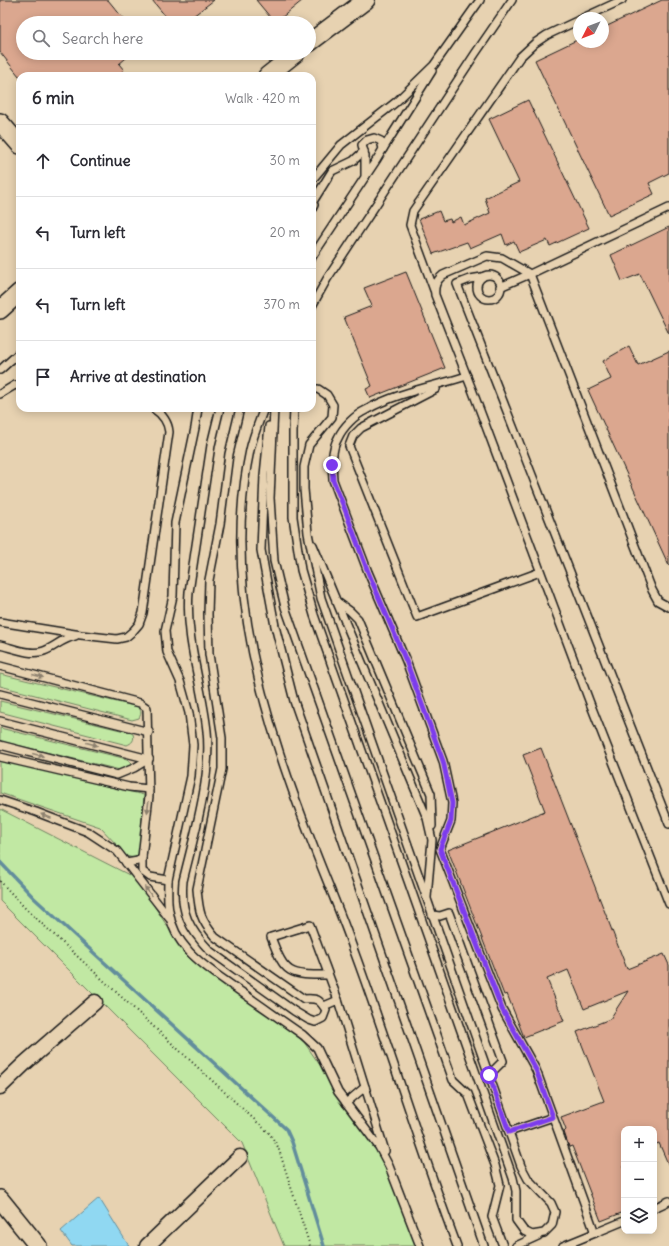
<!DOCTYPE html>
<html lang="en">
<head>
<meta charset="utf-8">
<style>
  body { margin:0; font-family:Delius,sans-serif; background:#f7f7f7; color:#2b2b33 }
  .controls { position:absolute; right:12px; bottom:12px; display:grid; overflow:hidden; border-radius:8px; box-shadow:0 2px 10px #0003 }
  .controls button { width:36px; height:36px; display:grid; place-items:center; padding:0; border:0; border-bottom:1px solid #e1e1e2; background:#fff; color:#2b2b33; font:20px sans-serif }
  .compass { position:absolute; left:573px; top:12px; width:36px; height:36px; border-radius:50%; background:#fff; box-shadow:0 2px 10px #0003; rotate:228deg }
  .stop { position:absolute; width:12px; height:12px; margin:-9px; border:3px solid #7c3aed; border-radius:50%; background:#fff }
  .stop.end { background:#7c3aed; border-color:#fff; box-shadow:0 1px 4px #0008 }
  .list { margin:0; padding:0; list-style:none }
  h2 { display:flex; justify-content:space-between; align-items:center; height:52px; margin:0; padding:0 16px; font-size:17px }
  h2 small { font-size:13px; font-weight:400; color:#7c7c81 }
  .list li { display:grid; grid-template-columns:26px 1fr auto; gap:12px; align-items:center; box-sizing:border-box; height:72px; padding:0 16px; border-top:1px solid #e1e1e2 }
  .list b { display:block; font-size:15px; white-space:nowrap }
  .list em { font-size:13px; font-style:normal; color:#7c7c81 }
  .icon { flex:none; width:22px; height:22px; fill:none; stroke:currentColor; stroke-width:2; stroke-linecap:round; stroke-linejoin:round }
  .map { position:relative; flex:none; width:669px; height:1246px; overflow:hidden }
  .search { position:absolute; background:#fff; box-shadow:0 2px 10px #0003; left:16px; top:16px; width:300px; height:44px; display:flex; align-items:center; gap:10px; box-sizing:border-box; padding:0 14px; border-radius:22px; color:#7c7c81; font-size:15px }
  .panel { position:absolute; background:#fff; box-shadow:0 2px 10px #0003; left:16px; top:72px; width:300px; height:340px; border-radius:12px }
  .map>svg:first-child { display:block }
  .green { fill:#c1e8a3; stroke:#6e8260 }
  .water { fill:#90d8f2; stroke:#628d9c }
  .lines { fill:none; stroke-linecap:round; stroke-linejoin:round }
  .stream { stroke:#628d9c; stroke-width:3.5 }
  .building { fill:#dba78f; stroke:#1c1c1c }
  .service-casing { stroke:#1c1c1c; stroke-width:10 }
  .minor-casing { stroke:#1c1c1c; stroke-width:17 }
  .tertiary-casing { stroke:#1c1c1c; stroke-width:20 }
  .path { stroke:#1c1c1c; stroke-width:2; stroke-dasharray:1 3; stroke-linecap:butt }
  .service { stroke:#e7d2b1; stroke-width:7 }
  .minor { stroke:#e7d2b1; stroke-width:14 }
  .tertiary { stroke:#e7d2b1; stroke-width:17 }
  .oneway { fill:#8c806e }
  .route { stroke:#7c3aed; stroke-width:5 }
</style>
</head>
<body>
<div class="map">
<svg width="669" height="1246" viewBox="0 0 669 1246">
  <rect width="100%" height="100%" fill="#e7d2b1"/>
  <filter id="ink" filterUnits="userSpaceOnUse"><feTurbulence type="fractalNoise" baseFrequency=".025" numOctaves="2"/><feDisplacementMap in="SourceGraphic" scale="8" xChannelSelector="R" yChannelSelector="G"/><feConvolveMatrix kernelMatrix="1 2 1 2 8 2 1 2 1" color-interpolation-filters="sRGB"/></filter>
  <g filter="url(#ink)">
    <g class="green">
      <path d="M 0,674 L 138,707 C 141,710 142,713 139,718 L 132,720 L 0,686 Z"/>
      <path d="M 0,701 L 129,732 L 133,734 C 135,740 132,743 127,745 L 0,712 Z"/>
      <path d="M 0,728 L 127,759 L 132,763 L 131,765 L 120,770 L 0,741 Z"/>
      <path d="M 0,760 L 144,795 L 139,853 L 134,858 L 126,856 L 117,845 L 100,827 L 0,793 Z"/>
      <path d="M 0,809 L 137,879 L 185,954 L 257,1005 L 304,1042 L 379,1151 L 416,1246 L 284,1246 L 242,1143 L 0,901 Z"/>
    </g>
    <path class="water" d="M 99,1198 L 129,1246 L 72,1246 L 61,1231 Z"/>
    <g class="lines">
      <path class="stream" d="M 0,862 L 34,898 L 286,1129 L 292,1142 L 324,1246"/>
    </g>
    <g class="building">
      <path d="M 0,0 L 108,0 L 127,23 L 23,23 L 23,53 L 132,53 L 119,64 L 124,70 L 117,76 L 19,76 L 0,52 Z"/>
      <path d="M 152,0 L 214,0 L 184,23 L 171,23 Z"/>
      <path d="M 256,0 L 303,0 L 275,23 Z"/>
      <path d="M 662,0 L 669,0 L 669,173 L 649,183 L 654,194 L 609,215 L 535,60 L 579,39 L 579,42 L 585,42 L 587,47 L 598,42 L 603,42 L 603,28 Z"/>
      <path d="M 528,100 L 589,228 L 550,246 L 547,240 L 519,252 L 514,241 L 506,245 L 502,234 L 470,248 L 467,242 L 433,254 L 419,219 L 439,211 L 443,221 L 450,219 L 451,222 L 461,217 L 464,225 L 490,213 L 485,198 L 519,182 L 489,119 Z"/>
      <path d="M 669,227 L 669,334 L 640,274 L 622,281 L 611,255 Z"/>
      <path d="M 406,272 L 445,368 L 370,398 L 366,389 L 372,386 L 344,317 L 372,306 L 364,288 Z"/>
      <path d="M 629,346 L 638,365 L 669,351 L 669,566 L 588,390 L 611,379 L 603,361 Z"/>
      <path d="M 541,748 L 627,969 L 664,954 L 669,965 L 669,1166 L 659,1143 L 654,1145 L 654,1129 L 624,1129 L 624,1212 L 601,1221 L 572,1146 L 569,1147 L 564,1132 L 566,1130 L 561,1117 L 604,1101 L 577,1032 L 610,1019 L 628,991 L 584,1009 L 568,970 L 547,979 L 564,1021 L 524,1037 L 507,994 L 504,995 L 448,850 L 545,811 L 523,755 Z"/>
    </g>
    <g class="lines">
      <defs>
        <g id="service">
          <path d="M 583,18 L 622,0"/>
          <path d="M 383,149 L 432,71"/>
          <path d="M 312,180 L 341,145 L 396,102 L 434,65 L 480,0"/>
          <path d="M 669,208 L 530,274 L 502,258 L 487,256 L 443,275 C 436,281 434,286 435,295 L 473,392 L 590,703 L 669,904"/>
          <path d="M 312,209 L 314,205 L 312,203 L 332,171 L 353,161 L 364,151"/>
          <path d="M 312,257 L 377,159 L 383,149 L 381,141 L 374,138 L 367,140 L 362,145 L 365,156 L 365,176"/>
          <circle cx="489" cy="287" r="12"/>
          <path d="M 482,277 L 470,279 L 457,284 L 669,824"/>
          <path d="M 500,287 L 530,274 L 652,590 L 658,601 L 669,607"/>
          <path d="M 434,290 L 410,225 L 413,211 L 520,57 L 535,43 L 547,35 L 579,20"/>
          <path d="M 312,306 L 327,279 L 475,54 L 512,0"/>
          <path d="M 0,370 L 20,352"/>
          <path d="M 467,376 C 435,386 395,393 366,410 C 355,415 343,427 338,438 C 331,450 332,466 333,480 L 368,572 L 406,661 L 443,761 L 452,803 L 451,821 L 440,849 L 502,1009 L 536,1070 L 595,1233 L 624,1221"/>
          <path d="M 436,389 L 361,428 L 353,436 L 349,446 L 417,617 L 540,572"/>
          <path d="M 0,394 L 15,385 L 20,386"/>
          <path d="M 198,408 L 195,428 L 175,523 L 173,596 L 165,631 L 167,652 L 180,681 L 189,713 L 193,745 L 191,776 L 168,880 C 168,890 167,900 169,911 C 174,949 208,968 237,989 C 259,1004 281,1020 303,1035 L 317,1048 L 338,1092 L 379,1147 L 389,1166 L 420,1246"/>
          <path d="M 220,408 L 211,445 L 189,592 C 185,639 202,684 207,731 C 212,777 194,835 183,881 C 180,912 189,929 210,951 L 294,1011 L 309,1020 L 315,1022 L 323,1018 L 326,1010 C 319,999 317,998 304,999 L 215,937 C 200,919 199,912 197,889 L 222,769 L 222,738 L 209,654 L 208,614 L 209,580 L 220,524 L 229,454 L 240,408"/>
          <path d="M 264,408 C 259,422 253,436 250,450 C 221,586 265,722 314,848 C 327,882 342,916 354,951 C 390,1048 420,1148 457,1246"/>
          <path d="M 274,408 L 270,498 L 274,561 L 285,607 L 453,1080 L 468,1094 L 495,1165 L 500,1185 L 492,1217 L 503,1246"/>
          <path d="M 294,408 L 293,432 L 293,517 L 301,570 L 314,615 L 513,1178 L 516,1191 L 516,1220 L 524,1231 L 532,1235 L 544,1233 L 552,1225 L 555,1212 L 551,1203 L 528,1179 L 521,1166 L 321,598 L 308,533 L 304,489 L 304,467 L 309,445 L 332,417 L 333,405 L 327,395 L 318,389 L 312,389"/>
          <path d="M 269,426 L 264,475 L 261,550 L 275,626 L 294,701 L 484,1246"/>
          <path d="M 313,545 L 427,818 L 432,840 L 427,897"/>
          <path d="M 336,601 L 350,611 L 358,619 L 431,794 L 432,826"/>
          <path d="M 0,622 L 81,635 L 117,639 L 126,637 L 133,631 L 139,624 L 143,613 L 169,432 C 168,421 162,414 153,408"/>
          <path d="M 0,645 C 13,648 30,656 44,651 C 55,647 63,638 75,636"/>
          <path d="M 0,666 L 140,703 L 147,708 L 149,796 L 142,857 L 142,871 L 150,877 L 168,880"/>
          <path d="M 0,694 L 149,732"/>
          <path d="M 0,721 L 149,759"/>
          <path d="M 0,745 L 117,775 L 134,768 L 149,759"/>
          <path d="M 0,757 L 129,787 L 149,789"/>
          <path d="M 0,800 L 36,812 L 88,832 L 117,851 L 169,918"/>
          <path d="M 126,863 L 138,861 L 142,857"/>
          <path d="M 432,915 L 440,916 L 449,913 L 503,1061 L 489,1075"/>
          <path d="M 328,975 C 289,975 285,975 271,937 L 310,925 L 338,1000"/>
          <path d="M 324,1006 L 338,1000 L 385,1151"/>
          <path d="M 346,1103 L 365,1087"/>
          <path d="M 509,1132 L 553,1117"/>
          <path d="M 654,1208 L 669,1201"/>
          <path d="M 516,1246 L 538,1236"/>
          <path d="M 563,1246 L 595,1233"/>
        </g>
        <g id="minor">
          <path d="M 0,1087 L 24,1064 L 95,1002"/>
          <path d="M 147,1246 L 240,1157"/>
        </g>
        <g id="tertiary">
          <path d="M 309,43 L 366,0"/>
          <path d="M 267,76 L 296,53"/>
          <path d="M 0,122 L 20,145"/>
          <path d="M 0,310 L 20,292"/>
          <path d="M 0,1199 L 38,1246"/>
        </g>
      </defs>
      <use href="#service" class="service-casing"/>
      <use href="#minor" class="minor-casing"/>
      <use href="#tertiary" class="tertiary-casing"/>
      <path class="path" d="M 0,881 L 25,908 L 270,1134 L 278,1147 L 310,1246"/>
      <use href="#service" class="service"/>
      <use href="#minor" class="minor"/>
      <use href="#tertiary" class="tertiary"/>
    </g>
    <defs><path id="oneway-solid" d="M-6-.8H1V-3.2L6.5 0L1 3.2V.8H-6Z"/></defs>
    <g class="oneway">
      <use href="#oneway-solid" transform="translate(38 676) rotate(15)"/>
      <use href="#oneway-solid" transform="translate(92 744) rotate(15)"/>
      <use href="#oneway-solid" transform="translate(38 755) rotate(14)"/>
      <use href="#oneway-solid" transform="translate(148 807) rotate(97)"/>
      <use href="#oneway-solid" transform="translate(46 816) rotate(-159)"/>
      <use href="#oneway-solid" transform="translate(148 891) rotate(-128)"/>
    </g>
  </g>
  <g class="lines" filter="url(#ink)">
    <path class="route" d="M 332,465 L 333,480 L 344,507 L 368,572 L 406,661 L 443,761 L 452,803 L 451,821 L 440,849 L 502,1009 L 536,1070 L 553,1117 L 509,1132 L 489,1075"/>
  </g>
</svg>
<div class="controls">
<button>+</button>
<button>−</button>
<button><svg class="icon" aria-label="layers" viewBox="0 0 24 24"><path d="M12 4l9 5-9 5-9-5zM3 14l9 5 9-5"/></svg></button>
</div>
<svg class="compass" viewBox="-18 -18 36 36"><path d="M0-13l5 13h-10z" fill="#e53935"/><path d="M0 13l5-13h-10z" fill="#7c7c81"/></svg>
<div class="stop" style="left:489px;top:1075px"></div>
<div class="stop end" style="left:332px;top:465px"></div>
<div class="search"><svg class="icon" aria-label="search" viewBox="0 0 24 24"><circle cx="10" cy="10" r="6"/><path d="M15 15l6 6"/></svg>Search here</div>
<section class="panel">
<h2>6 min<small>Walk · 420 m</small></h2>
<ul class="list">
<li><svg class="icon" aria-label="ahead" viewBox="0 0 24 24"><path d="M12 20V5M6 11l6-6 6 6"/></svg><div><b>Continue</b></div><em>30 m</em></li>
<li><svg class="icon" aria-label="left" viewBox="0 0 24 24"><path d="M17 20v-9H6M10 6l-5 5 5 5"/></svg><div><b>Turn left</b></div><em>20 m</em></li>
<li><svg class="icon" aria-label="left" viewBox="0 0 24 24"><path d="M17 20v-9H6M10 6l-5 5 5 5"/></svg><div><b>Turn left</b></div><em>370 m</em></li>
<li><svg class="icon" aria-label="arrive" viewBox="0 0 24 24"><path d="M6 21V4h12l-3 4 3 4H6"/></svg><div><b>Arrive at destination</b></div></li>
</ul>
</section>
</div>
</body>
</html>
